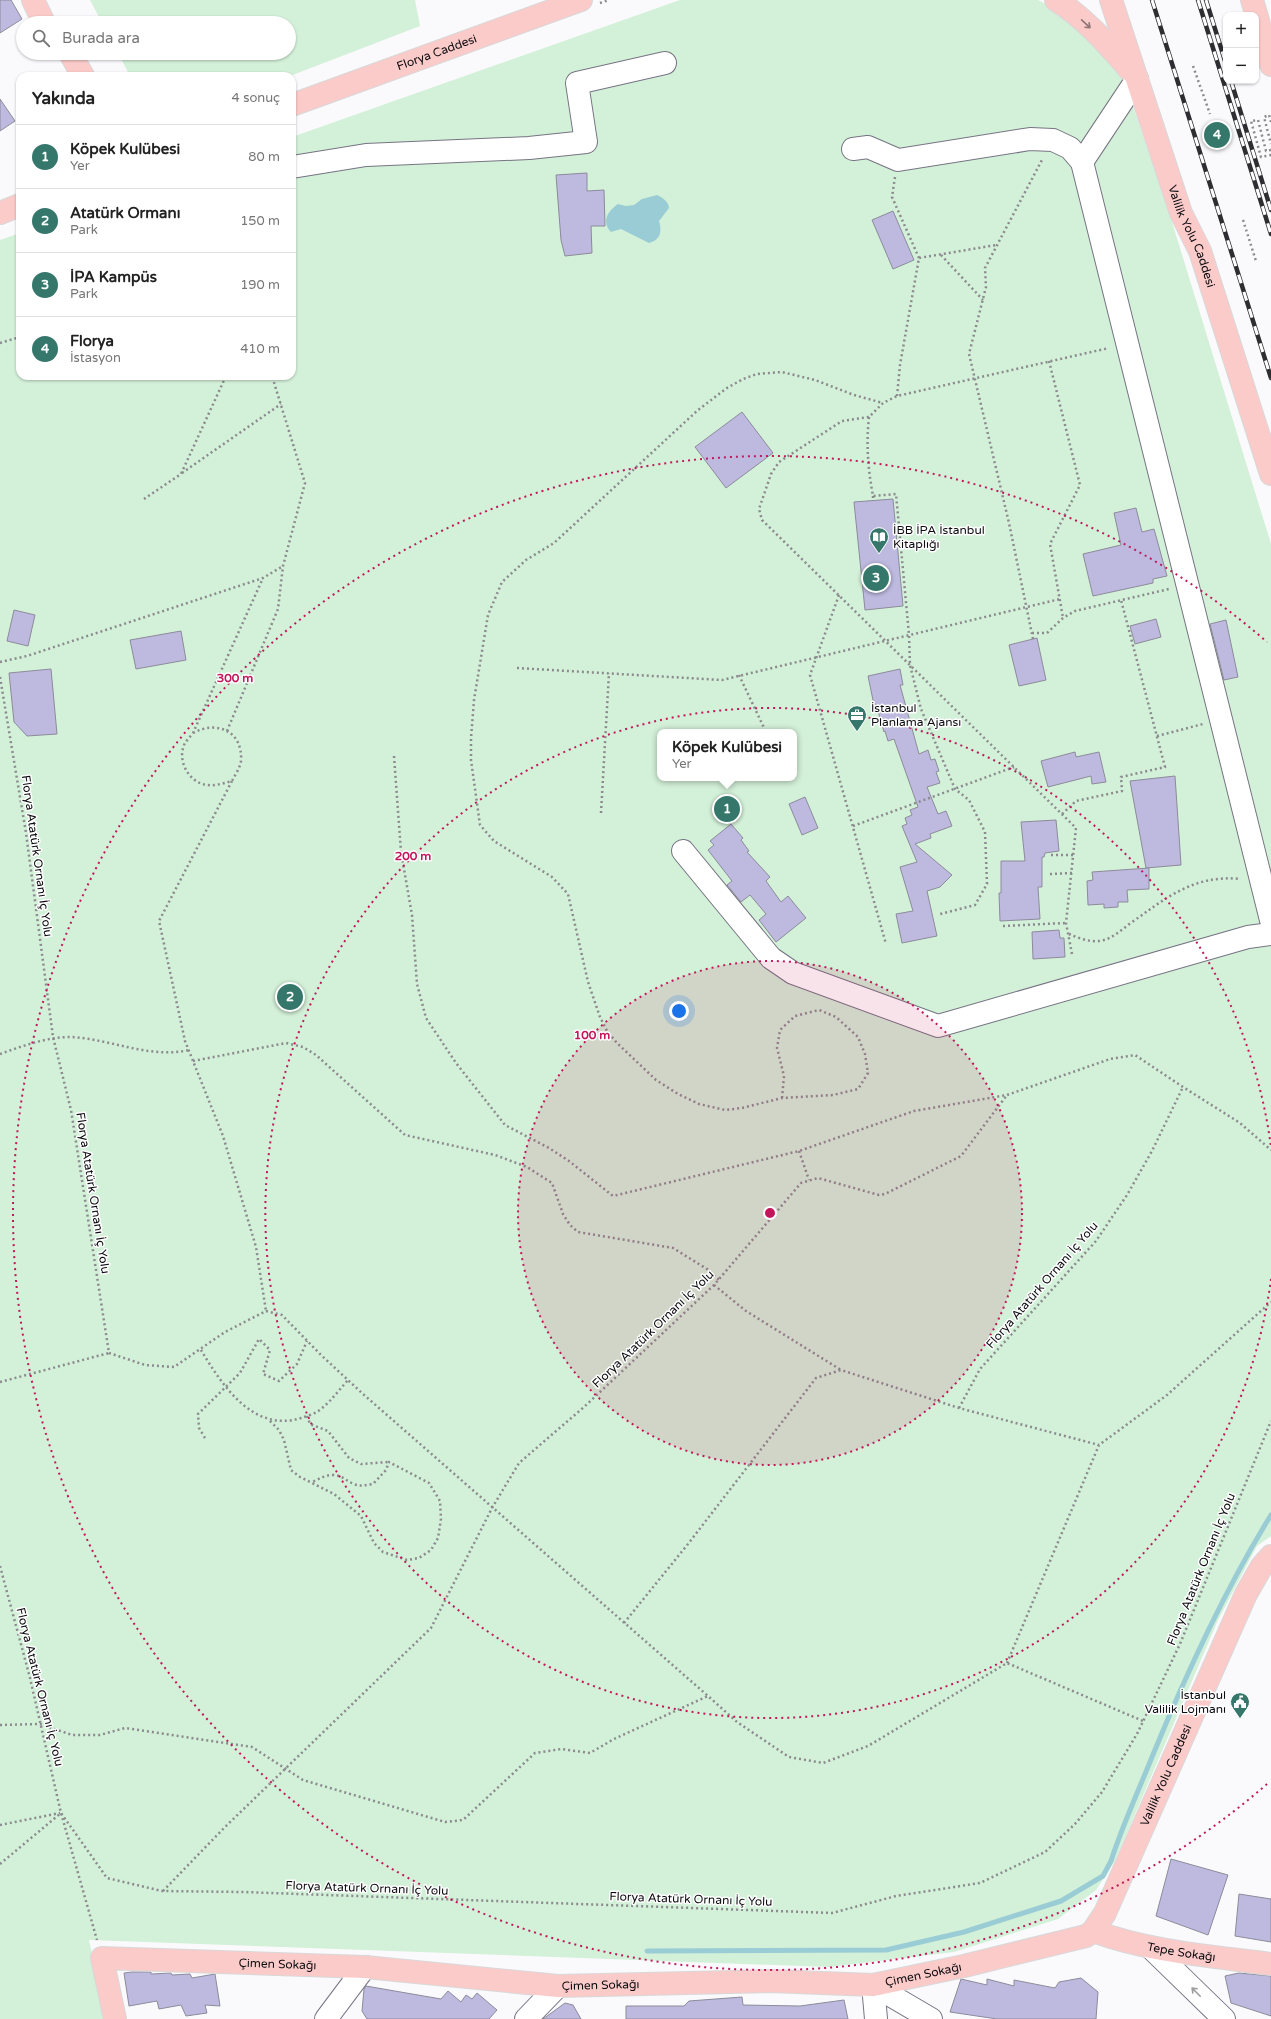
<!DOCTYPE html>
<html lang="tr">
<head>
<meta charset="utf-8">
<style>
  body { margin:0; font-family:"Varela Round",sans-serif; background:#f6f6f6; color:#222 }
  .controls { position:absolute; right:12px; top:12px; display:grid; overflow:hidden; border-radius:8px; box-shadow:0 1px 3px #0004 }
  .controls button { width:36px; height:36px; display:grid; place-items:center; padding:0; border:0; border-bottom:1px solid #e0e0e0; background:#fff; color:#222; font:20px sans-serif }
  .you { position:absolute; left:679px; top:1011px; width:14px; height:14px; margin:-10px; border:3px solid #fff; border-radius:50%; background:#1a73e8; box-shadow:0 0 0 6px #1a73e833 }
  .badge { display:grid; place-items:center; width:26px; height:26px; border-radius:50%; background:#35786b; color:#fff; font-size:13px; font-weight:700 }
  .pin { position:absolute; translate:-50% -50%; border:2px solid #fff; box-shadow:0 1px 4px #0006 }
  .popup { position:absolute; left:657px; top:729px; width:140px; height:52px; box-sizing:border-box; display:grid; place-content:center; border-radius:8px; background:#fff; filter:drop-shadow(0 1px 3px #0005); font-size:13px; white-space:nowrap; color:#767676 }
  .popup b { font-size:15px; color:#222 }
  .popup::after { content:''; position:absolute; left:50%; top:100%; margin-left:-8px; border:8px solid transparent; border-top-color:#fff }
  .list { margin:0; padding:0; list-style:none }
  h2 { display:flex; justify-content:space-between; align-items:center; height:52px; margin:0; padding:0 16px; font-size:17px }
  h2 small { font-size:13px; font-weight:400; color:#767676 }
  .list li { display:grid; grid-template-columns:26px 1fr auto; gap:12px; align-items:center; box-sizing:border-box; height:64px; padding:0 16px; border-top:1px solid #e0e0e0 }
  .list b { display:block; font-size:15px; white-space:nowrap }
  .list p { margin:0; font-size:13px; white-space:nowrap; color:#767676 }
  .list em { font-size:13px; font-style:normal; color:#767676 }
  .icon { flex:none; width:22px; height:22px; fill:none; stroke:currentColor; stroke-width:2; stroke-linecap:round; stroke-linejoin:round }
  .map { position:relative; flex:none; width:1271px; height:2019px; overflow:hidden }
  .search { position:absolute; background:#fff; box-shadow:0 1px 3px #0004; left:16px; top:16px; width:280px; height:44px; display:flex; align-items:center; gap:10px; box-sizing:border-box; padding:0 14px; border-radius:22px; color:#767676; font-size:15px }
  .panel { position:absolute; background:#fff; box-shadow:0 1px 3px #0004; left:16px; top:72px; width:280px; height:308px; border-radius:12px }
  .map>svg:first-child { display:block }
  .green { fill:#d3f0d8; fill-rule:evenodd }
  .water { fill:#9accd5 }
  .lines { fill:none; stroke-linecap:round; stroke-linejoin:round }
  .stream { stroke:#9accd5; stroke-width:5 }
  .building { fill:#beb9df; stroke:#8c8b9a }
  .minor-casing { stroke:#767483; stroke-width:24 }
  .major-casing { stroke:#d8d8d9; stroke-width:24 }
  .path { stroke:#8b8a8e; stroke-width:2.5; stroke-dasharray:2 3; stroke-linecap:butt }
  .minor { stroke:#fff; stroke-width:22 }
  .major { stroke:#fbcbc9; stroke-width:22 }
  .rail-casing { stroke:#2e2e32; stroke-width:4.5 }
  .rail { stroke:#fff; stroke-width:3; stroke-dasharray:9; stroke-linecap:butt }
  .oneway { stroke:#8f7576 }
  .oneway2 { stroke:#9e9d9f }
  .ring { fill:none; stroke:#c2185b; stroke-width:2; stroke-dasharray:2 4 }
  .labels { text-anchor:middle; dominant-baseline:central; stroke-width:3; stroke-linejoin:round; paint-order:stroke }
  .street-label { font-size:12px; fill:#0c0b10; stroke:#fff }
  .poi-label { font-size:12px; fill:#0c0b10; stroke:#fff; text-anchor:start }
  .centre { fill:#c2185b; stroke:#fff; stroke-width:2 }
  .ring-label { font-size:12px; text-anchor:middle; font-weight:bold; fill:#c2185b; stroke:#fff; stroke-width:3; stroke-linejoin:round; paint-order:stroke }
</style>
</head>
<body>
<div class="map">
<svg width="1271" height="2019" viewBox="0 0 1271 2019">
  <rect width="100%" height="100%" fill="#fafafd"/>
  <g class="green">
    <path d="M 90,0 L 415,0 L 420,26 L 290,76 L 130,76 L 118,53 L 289,53 L 289,23 L 102,23 Z"/>
    <path d="M 680,0 L 1038,0 L 1063,13 L 1123,77 L 1168,209 L 1271,544 L 1271,1536 L 1257,1546 L 1218,1620 L 1115,1861 L 1096,1890 L 1058,1919 L 954,1952 L 829,1967 L 89,1940 L 107,2019 L 0,2019 L 0,240 L 20,233 L 20,376 L 292,376 L 292,137 ZM 660,732 L 794,732 L 794,778 L 660,778 Z"/>
  </g>
  <path class="water" d="M 657,195 C 662,197 669,202 669,208 L 659,221 C 662,231 661,240 649,243 L 621,229 L 611,232 C 601,221 608,211 618,204 L 626,206 L 634,205 L 642,199 Z"/>
  <g class="lines">
    <path class="stream" d="M 647,1951 L 886,1950 L 964,1932 L 1061,1901 L 1103,1876 L 1111,1861 C 1122,1826 1138,1792 1152,1757 C 1186,1674 1224,1591 1271,1515"/>
  </g>
  <g class="building">
    <path d="M 0,0 L 11,0 L 22,19 L 0,33 Z"/>
    <path d="M 0,99 L 15,121 L 0,131 Z"/>
    <path d="M 587,173 L 587,191 L 604,190 L 605,226 L 591,226 L 592,253 L 565,256 L 561,240 L 556,175 Z"/>
    <path d="M 893,211 L 914,260 L 893,269 L 872,220 Z"/>
    <path d="M 742,412 L 773,453 L 726,488 L 695,447 Z"/>
    <path d="M 893,499 L 903,606 L 865,610 L 854,502 Z"/>
    <path d="M 1136,508 L 1142,532 L 1154,529 L 1167,576 L 1153,579 L 1153,583 L 1093,596 L 1083,554 L 1121,545 L 1114,513 Z"/>
    <path d="M 14,610 L 35,615 L 28,646 L 7,641 Z"/>
    <path d="M 1156,619 L 1161,637 L 1135,644 L 1130,626 Z"/>
    <path d="M 1226,620 L 1238,677 L 1224,680 L 1210,624 Z"/>
    <path d="M 181,631 L 186,660 L 136,669 L 130,640 Z"/>
    <path d="M 1037,638 L 1046,680 L 1019,686 L 1009,645 Z"/>
    <path d="M 51,669 L 57,734 L 27,736 L 14,722 L 9,673 Z"/>
    <path d="M 900,669 L 903,685 L 900,685 L 919,754 L 928,750 L 931,760 L 935,759 L 939,771 L 936,772 L 940,783 L 927,787 L 938,814 L 946,811 L 952,826 L 930,834 L 931,838 L 915,844 L 952,875 L 940,887 L 927,891 L 937,936 L 902,943 L 896,914 L 913,911 L 900,867 L 917,862 L 902,826 L 907,824 L 905,818 L 912,815 L 910,810 L 918,807 L 894,739 L 888,741 L 885,731 L 884,732 L 876,704 L 874,705 L 868,676 Z"/>
    <path d="M 1075,752 L 1076,757 L 1099,752 L 1106,782 L 1092,784 L 1091,776 L 1048,787 L 1041,761 Z"/>
    <path d="M 1175,776 L 1181,865 L 1146,868 L 1130,781 Z"/>
    <path d="M 805,797 L 818,828 L 802,835 L 789,804 Z"/>
    <path d="M 1056,820 L 1059,851 L 1045,853 L 1044,857 L 1042,857 L 1042,887 L 1038,887 L 1040,919 L 1000,921 L 999,893 L 1001,893 L 1001,861 L 1025,861 L 1021,822 Z"/>
    <path d="M 731,824 L 743,838 L 741,840 L 749,851 L 747,852 L 770,877 L 766,881 L 781,902 L 788,896 L 806,918 L 776,942 L 759,920 L 766,914 L 750,895 L 741,902 L 727,885 L 732,881 L 708,850 L 714,845 L 710,841 Z"/>
    <path d="M 1149,868 L 1149,889 L 1127,890 L 1128,902 L 1118,902 L 1118,907 L 1104,908 L 1104,904 L 1088,905 L 1087,881 L 1093,880 L 1092,872 Z"/>
    <path d="M 1059,930 L 1060,938 L 1064,938 L 1065,957 L 1033,959 L 1032,932 Z"/>
    <path d="M 1171,1859 L 1228,1875 L 1208,1935 L 1156,1916 Z"/>
    <path d="M 1239,1894 L 1271,1899 L 1271,1942 L 1235,1936 Z"/>
    <path d="M 132,1972 L 151,1972 L 151,1974 L 171,1973 L 172,1975 L 190,1974 L 192,1978 L 215,1974 L 220,2006 L 205,2005 L 207,2013 L 186,2016 L 181,2005 L 159,2009 L 157,2001 L 129,2006 L 124,1973 Z"/>
    <path d="M 1239,1973 L 1271,1976 L 1271,2016 L 1231,2003 L 1225,1976 Z"/>
    <path d="M 1081,1978 L 1098,1992 L 1096,2019 L 997,2019 L 950,2012 L 961,1979 L 987,1985 L 987,1979 L 1014,1986 L 1014,1980 L 1055,1988 L 1059,1982 Z"/>
    <path d="M 366,1986 L 441,1999 L 448,1991 L 461,2002 L 466,1995 L 472,1999 L 477,1993 L 497,2010 L 489,2019 L 367,2019 L 362,2011 L 364,1989 Z"/>
    <path d="M 742,1997 L 743,2005 L 800,2006 L 844,2000 L 848,2019 L 626,2019 L 626,2006 L 684,2006 L 689,2001 Z"/>
    <path d="M 565,2003 L 573,2005 L 581,2019 L 543,2019 Z"/>
  </g>
  <g class="lines">
    <defs>
      <g id="minor">
        <path d="M 853,149 L 868,147 L 898,160 L 1030,139 L 1053,140 L 1070,148 L 1082,162 L 1271,920"/>
        <path d="M 1082,162 L 1137,79"/>
        <path d="M 292,167 L 366,155 L 529,148 L 586,142 L 577,83 L 665,63"/>
        <path d="M 683,851 L 771,958 L 793,973 L 938,1026 L 1248,937 L 1271,934"/>
        <path d="M 1151,1948 L 1224,2019"/>
        <path d="M 873,1985 L 931,2019"/>
        <path d="M 873,1985 L 876,2019"/>
        <path d="M 326,2019 L 365,1967"/>
        <path d="M 526,2019 L 558,1986"/>
      </g>
      <g id="major">
        <path d="M 33,0 L 44,23"/>
        <path d="M 1056,0 C 1085,18 1108,45 1130,70"/>
        <path id="s1" d="M 1111,0 L 1181,213 L 1200,251 L 1271,474"/>
        <path d="M 1252,0 L 1271,65"/>
        <path d="M 70,53 L 83,76"/>
        <path id="s2" d="M 292,105 L 581,0"/>
        <path d="M 0,213 L 20,205"/>
        <path id="s3" d="M 1093,1931 C 1150,1952 1211,1956 1271,1964"/>
        <path id="s4" d="M 115,2019 L 102,1958 L 365,1967 L 558,1986 L 770,1981 L 873,1985 L 964,1966 L 1086,1936 L 1093,1931 L 1105,1913 L 1246,1594 L 1262,1566 L 1271,1556"/>
      </g>
    </defs>
    <use href="#minor" class="minor-casing"/>
    <use href="#major" class="major-casing"/>
    <g class="path">
      <path d="M 600,3 L 609,0"/>
      <path d="M 1193,66 L 1210,114"/>
      <path d="M 1271,122 L 1269,115 L 1264,117 L 1271,144"/>
      <path d="M 1271,150 L 1266,151 L 1258,120 L 1251,121 L 1261,157 L 1271,155"/>
      <path d="M 895,177 L 892,197 L 919,258"/>
      <path d="M 1243,220 L 1256,261"/>
      <path d="M 941,255 L 983,300"/>
      <path d="M 0,343 L 20,337"/>
      <path d="M 1049,361 L 1080,485 L 1050,544 L 1063,618"/>
      <path d="M 897,396 L 900,365 L 919,258 L 996,245"/>
      <path d="M 869,417 C 866,445 868,469 873,496 L 896,494 L 909,635 L 910,665 L 921,709 L 955,789 L 969,800 L 985,832 L 987,884 L 975,905 L 940,914"/>
      <path d="M 182,473 L 281,404"/>
      <path d="M 873,496 L 873,501"/>
      <path d="M 144,499 L 181,474 L 226,376"/>
      <path d="M 839,595 L 810,675 L 886,944"/>
      <path d="M 1032,633 L 1047,633 L 1063,618 L 1075,611 L 1169,589"/>
      <path d="M 1033,639 L 1009,523 L 969,354 L 986,287 L 985,268 L 1043,158"/>
      <path d="M 0,662 L 27,656 L 263,578 L 283,566"/>
      <path d="M 517,668 L 722,680 L 1060,599"/>
      <path d="M 739,675 L 766,732"/>
      <path d="M 0,677 L 26,833 L 53,1037 L 71,1110 L 109,1353 L 145,1365 L 174,1367 L 225,1332 L 266,1311 L 282,1315 L 321,1355 L 363,1394 L 708,1696 L 737,1722 L 789,1757 L 823,1763 L 868,1746 L 1007,1663 L 1143,1721"/>
      <path d="M 227,731 L 278,609 L 283,566 L 305,483 L 272,376"/>
      <path d="M 193,733 C 217,720 243,731 241,761 C 240,768 235,775 232,781 C 224,783 216,786 207,785 C 189,783 176,760 185,743 C 187,740 190,737 193,733 L 263,578"/>
      <path d="M 1157,736 L 1203,724"/>
      <path d="M 394,756 L 401,852 L 412,915 L 417,984 L 426,1018 L 456,1063 L 505,1125 L 549,1148 L 569,1161 L 613,1196 L 799,1151 L 914,1111 L 1007,1095 L 1110,1059 L 1135,1055 L 1183,1087 L 1240,1123 L 1271,1150"/>
      <path d="M 232,781 L 159,921 L 185,1041 L 223,1136 L 256,1247 L 266,1311"/>
      <path d="M 601,813 L 609,673"/>
      <path d="M 1062,814 L 1076,801 L 1122,791 L 1121,777 L 1165,767 L 1121,600"/>
      <path d="M 853,826 L 1014,767"/>
      <path d="M 1051,855 L 1073,855"/>
      <path d="M 1050,874 L 1072,873"/>
      <path d="M 1003,926 L 1066,923"/>
      <path d="M 1069,934 C 1078,938 1089,942 1099,941 C 1110,940 1119,932 1128,925 C 1165,899 1193,874 1241,879"/>
      <path d="M 1072,954 L 1066,923 L 1076,828 L 762,520 L 759,509 L 771,474 L 779,462 L 842,421 L 869,417 L 883,403 L 897,396 L 1109,348"/>
      <path d="M 0,1054 C 23,1046 46,1037 71,1037 C 111,1039 149,1059 189,1050"/>
      <path d="M 193,1061 L 286,1043 L 303,1047 L 316,1055 L 405,1135 L 495,1155 L 527,1167 L 552,1183 L 563,1214 L 570,1225 L 578,1232 L 673,1248 L 707,1269 L 719,1280"/>
      <path d="M 782,1098 L 784,1076 L 777,1048 L 780,1030 L 795,1016 L 819,1010 L 836,1017 L 858,1037 L 865,1054 L 868,1073 L 858,1089 L 833,1095 L 782,1098 L 742,1108 L 725,1110 L 699,1104 L 678,1094 L 656,1080 L 617,1043 L 607,1031 L 600,1017 L 588,982 L 568,894 L 552,877 L 494,841 L 480,825 L 471,760 L 471,738 L 474,700 L 488,615 L 502,582 L 526,560 L 554,543 L 698,410 L 727,388 L 743,379 L 757,374 L 782,372 L 815,380 L 854,395 L 883,403"/>
      <path d="M 799,1151 L 809,1180"/>
      <path d="M 714,1285 L 746,1311 L 841,1370"/>
      <path d="M 201,1350 C 222,1385 253,1433 301,1418 C 307,1416 315,1414 321,1409 C 331,1401 339,1390 348,1380"/>
      <path d="M 0,1382 L 109,1353"/>
      <path d="M 959,1408 L 980,1369 L 1096,1241 L 1127,1195 L 1152,1151 L 1183,1087"/>
      <path d="M 307,1416 L 310,1424 L 328,1431 L 349,1458 L 361,1464 L 389,1462"/>
      <path d="M 270,1421 L 279,1430 L 284,1440 L 291,1470 L 300,1477 L 334,1494 L 361,1516 L 374,1543 L 383,1552 L 407,1560 L 419,1558 L 431,1550 L 438,1538 L 441,1519 L 440,1501 L 429,1483 L 389,1462 L 386,1470 L 373,1484 C 366,1485 360,1487 354,1484 C 346,1481 342,1475 333,1475 C 325,1475 319,1479 312,1482"/>
      <path d="M 205,1438 L 199,1428 L 198,1414 L 240,1373 L 259,1339 L 270,1350 L 263,1374 L 279,1381 L 297,1364 L 307,1341"/>
      <path d="M 0,1566 L 30,1678 L 61,1813 L 107,1878 L 162,1891 L 243,1892 L 832,1913 L 896,1896 L 980,1883 L 1045,1852 L 1075,1824 L 1102,1792 L 1137,1734 L 1180,1644 L 1271,1421"/>
      <path d="M 624,1623 L 688,1544 L 816,1378 L 841,1370 L 959,1408 L 1099,1445"/>
      <path d="M 1007,1663 L 1099,1445 L 1167,1395 L 1271,1302"/>
      <path d="M 0,1725 L 40,1724 L 72,1735 L 100,1735 L 125,1728 L 252,1747 L 303,1780 L 445,1822 L 463,1820 L 535,1753 L 561,1749 L 590,1753 L 614,1739 L 708,1696"/>
      <path d="M 0,1825 L 60,1813"/>
      <path d="M 0,1864 L 61,1813 L 97,1940"/>
      <path d="M 163,1891 L 225,1827 L 431,1628 L 492,1508 L 519,1463 L 584,1407 L 714,1285 L 801,1183 L 818,1178 L 879,1195 L 885,1194 L 961,1156 L 1007,1095"/>
    </g>
    <use href="#minor" class="minor"/>
    <use href="#major" class="major"/>
    <defs>
      <g id="rail">
        <path d="M 1152,0 L 1271,378"/>
        <path d="M 1198,0 L 1271,234"/>
        <path d="M 1206,0 L 1226,64"/>
        <path d="M 1231,81 L 1271,210"/>
      </g>
    </defs>
    <use href="#rail" class="rail-casing"/>
    <use href="#rail" class="rail"/>
  </g>
  <defs><path id="oneway-shaft" d="M-6 0H5M1.5-3L5.5 0L1.5 3" fill="none" stroke-width="1.6" stroke-linecap="round" stroke-linejoin="round"/></defs>
  <use class="oneway" href="#oneway-shaft" transform="translate(1086 24) rotate(43)"/>
  <use class="oneway2" href="#oneway-shaft" transform="translate(1196 1992) rotate(-135)"/>
  <circle cx="770" cy="1213" r="252" fill="#c2185b" fill-opacity=".12"/>
  <g class="ring">
    <circle cx="770" cy="1213" r="252"/>
    <path d="M1271 1279A505 505 0 1 1 1271 1147"/>
    <path d="M1267 1784A757 757 0 1 1 1267 642"/>
  </g>
  <defs>
    <symbol id="library-pin" viewBox="-11 -11 22 30"><path d="M0 17L-7.5 6A9.5 9.5 0 1 1 7.5 6Z" fill="#35786b" stroke="#fff"/><path d="M-6-4Q-3-5.5-.7-3.5V5Q-3 3-6 4ZM6-4Q3-5.5 .7-3.5V5Q3 3 6 4Z" fill="#fff"/></symbol>
    <symbol id="office-pin" viewBox="-11 -11 22 30"><path d="M0 17L-7.5 6A9.5 9.5 0 1 1 7.5 6Z" fill="#35786b" stroke="#fff"/><path d="M-6-3h4V-5.5h4V-3h4V5H-6ZM-1-4.5V-3h2v-1.5ZM-6 0V1H6V0Z" fill="#fff"/></symbol>
    <symbol id="civic-pin" viewBox="-11 -11 22 30"><path d="M0 17L-7.5 6A9.5 9.5 0 1 1 7.5 6Z" fill="#35786b" stroke="#fff"/><path d="M-.6-6.5H3V-4.5H.6V-3L4-1V1h2V6H-6V1h2V-1L-.6-3ZM-1.2 2.5V6h2.4V2.5Z" fill="#fff"/></symbol>
  </defs>
  <g fill-rule="evenodd">
    <use href="#library-pin" x="868" y="526" width="22" height="30"/>
    <use href="#office-pin" x="846" y="704" width="22" height="30"/>
    <use href="#civic-pin" x="1229" y="1691" width="22" height="30"/>
  </g>
  <g class="labels">
    <g class="street-label">
      <text stroke="none"><textPath href="#s2" startOffset="154">Florya Caddesi</textPath></text>
      <text stroke="none"><textPath href="#s1" startOffset="250">Valilik Yolu Caddesi</textPath></text>
      <text transform="translate(37 856) rotate(82)">Florya Atatürk Ornanı İç Yolu</text>
      <text transform="translate(93 1193) rotate(81)">Florya Atatürk Ornanı İç Yolu</text>
      <text transform="translate(1042 1285) rotate(-49)">Florya Atatürk Ornanı İç Yolu</text>
      <text transform="translate(653 1329) rotate(-44)">Florya Atatürk Ornanı İç Yolu</text>
      <text transform="translate(1201 1569) rotate(-68)">Florya Atatürk Ornanı İç Yolu</text>
      <text transform="translate(40 1687) rotate(76)">Florya Atatürk Ornanı İç Yolu</text>
      <text stroke="none"><textPath href="#s4" startOffset="1234">Valilik Yolu Caddesi</textPath></text>
      <text transform="translate(367 1888) rotate(2)">Florya Atatürk Ornanı İç Yolu</text>
      <text transform="translate(691 1899) rotate(2)">Florya Atatürk Ornanı İç Yolu</text>
      <text stroke="none"><textPath href="#s3" startOffset="91">Tepe Sokağı</textPath></text>
      <text stroke="none"><textPath href="#s4" startOffset="238">Çimen Sokağı</textPath></text>
      <text stroke="none"><textPath href="#s4" startOffset="886">Çimen Sokağı</textPath></text>
      <text stroke="none"><textPath href="#s4" startOffset="562">Çimen Sokağı</textPath></text>
    </g>
    <g class="poi-label">
      <text x="893" y="530">İBB İPA İstanbul<tspan x="893" dy="14">Kitaplığı</tspan></text>
      <text x="871" y="708">İstanbul<tspan x="871" dy="14">Planlama Ajansı</tspan></text>
      <text x="1226" y="1695" text-anchor="end">İstanbul<tspan x="1226" dy="14">Valilik Lojmanı</tspan></text>
    </g>
  </g>
  <circle cx="770" cy="1213" r="6" class="centre"/>
  <g class="ring-label">
    <text x="235" y="682">300 m</text>
    <text x="413" y="860">200 m</text>
    <text x="592" y="1039">100 m</text>
  </g>
</svg>
<div class="controls">
<button>+</button>
<button>−</button>
</div>
<div class="you"></div>
<div class="pin badge" style="left:727px;top:809px">1</div>
<div class="popup"><b>Köpek Kulübesi</b>Yer</div>
<div class="pin badge" style="left:290px;top:997px">2</div>
<div class="pin badge" style="left:876px;top:578px">3</div>
<div class="pin badge" style="left:1217px;top:135px">4</div>
<div class="search"><svg class="icon" aria-label="search" viewBox="0 0 24 24"><circle cx="10" cy="10" r="6"/><path d="M15 15l6 6"/></svg>Burada ara</div>
<section class="panel">
<h2>Yakında<small>4 sonuç</small></h2>
<ul class="list">
<li><span class="badge">1</span><div><b>Köpek Kulübesi</b><p>Yer</p></div><em>80 m</em></li>
<li><span class="badge">2</span><div><b>Atatürk Ormanı</b><p>Park</p></div><em>150 m</em></li>
<li><span class="badge">3</span><div><b>İPA Kampüs</b><p>Park</p></div><em>190 m</em></li>
<li><span class="badge">4</span><div><b>Florya</b><p>İstasyon</p></div><em>410 m</em></li>
</ul>
</section>
</div>
</body>
</html>
